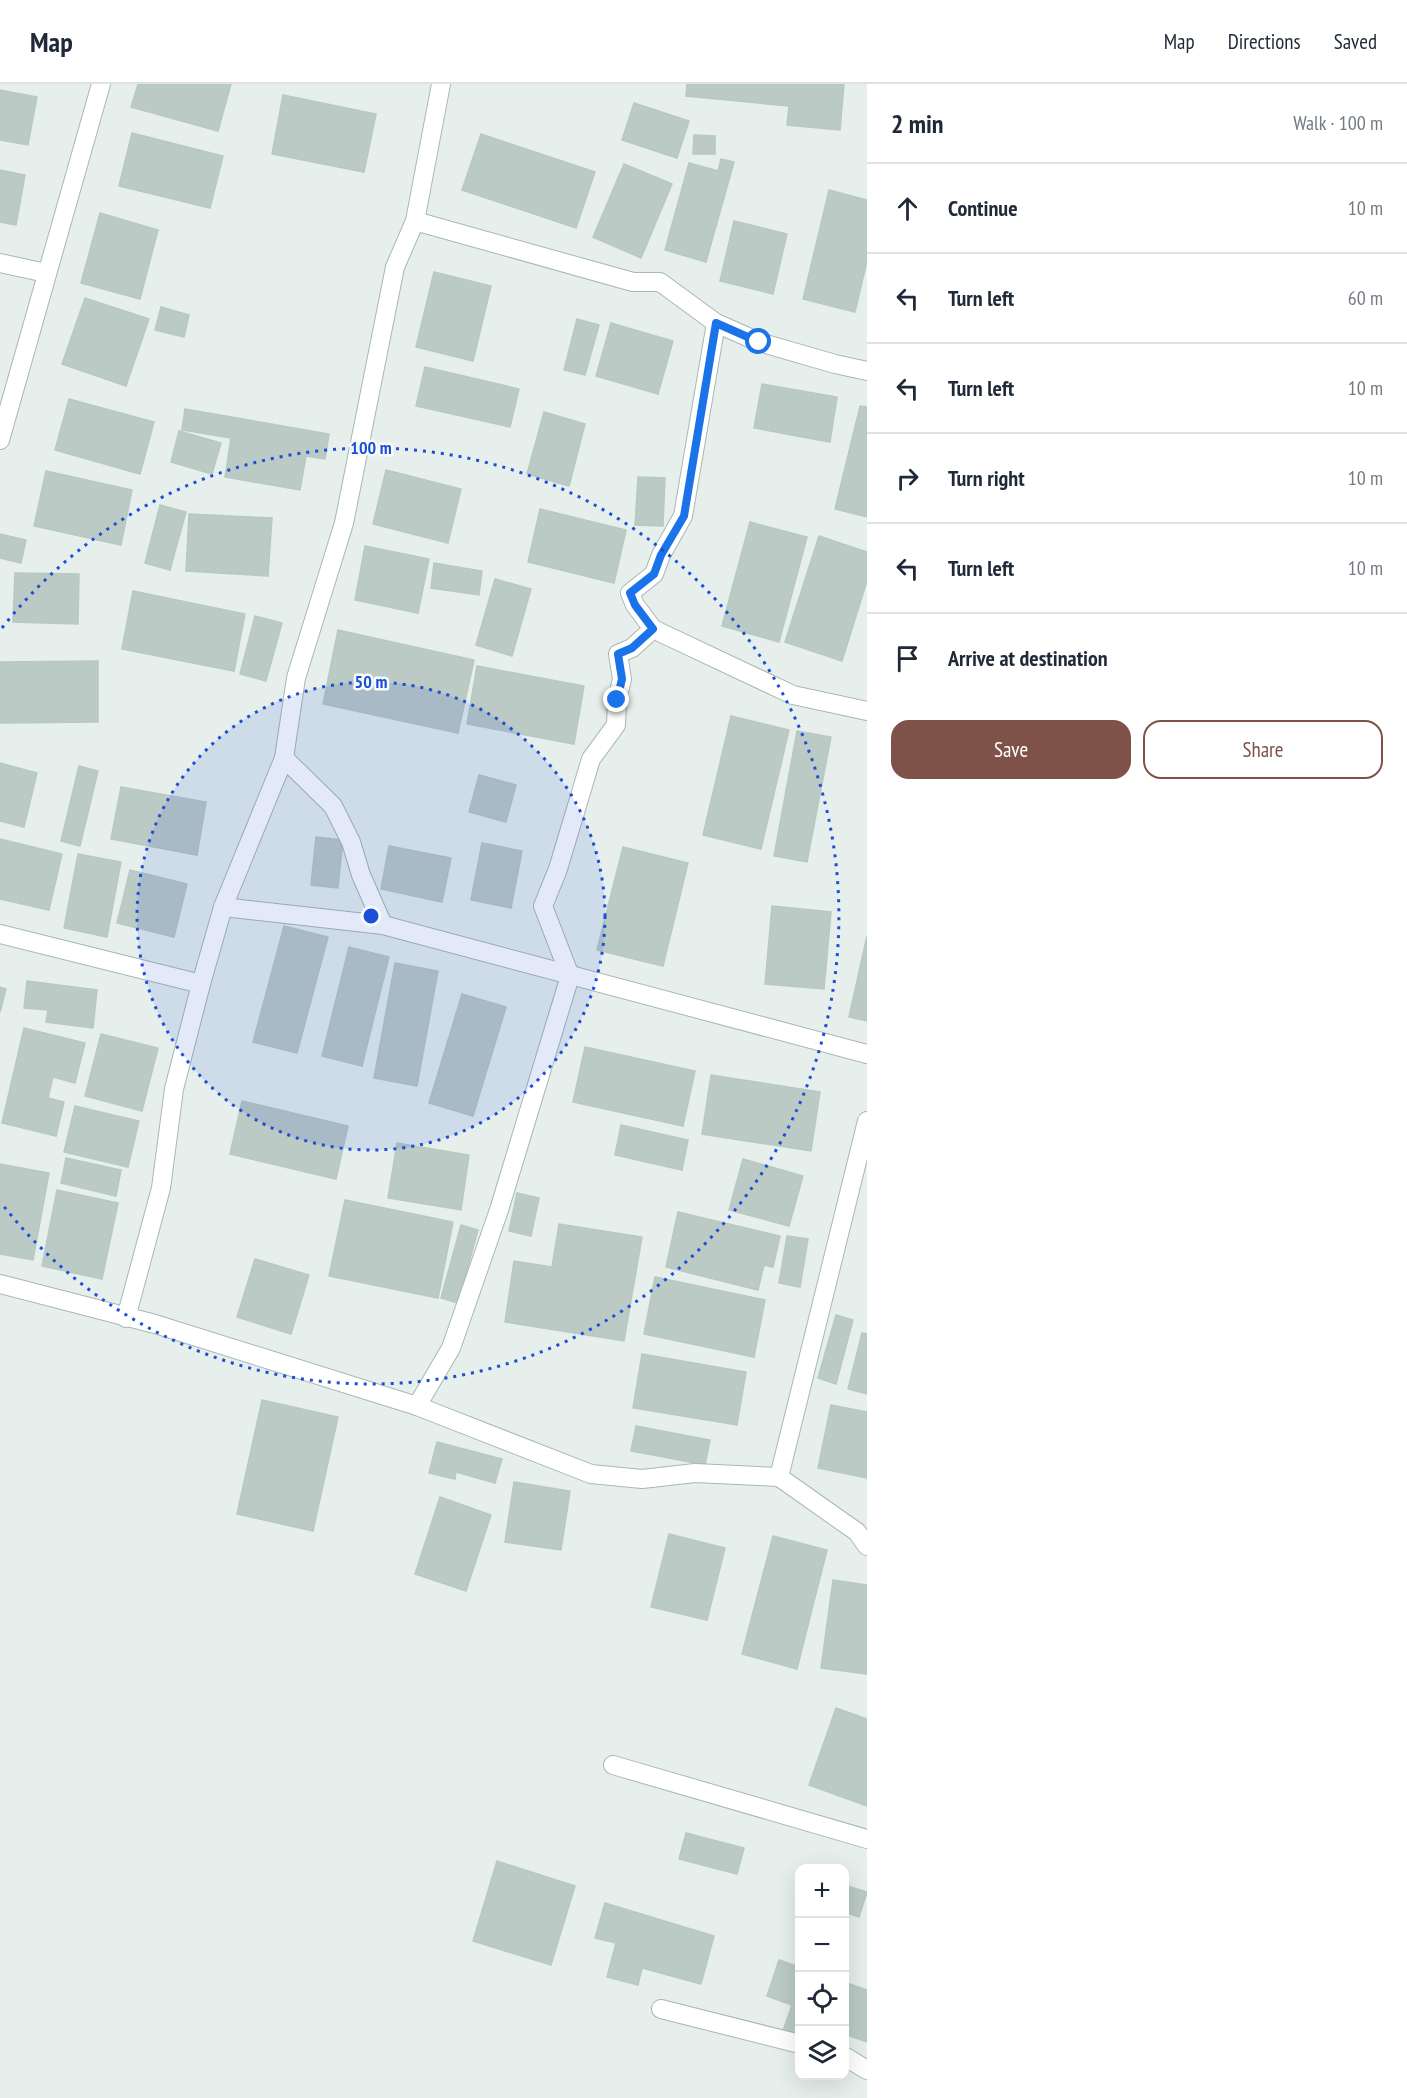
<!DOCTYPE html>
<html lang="en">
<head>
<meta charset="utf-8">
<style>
  body { margin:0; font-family:"PT Sans Narrow",sans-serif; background:#f6f6f7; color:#1f2937 }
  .controls { position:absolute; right:18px; bottom:18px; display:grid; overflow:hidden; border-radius:12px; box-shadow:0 6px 24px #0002 }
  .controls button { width:54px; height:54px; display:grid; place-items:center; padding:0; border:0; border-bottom:2px solid #e0e1e3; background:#fff; color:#1f2937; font:30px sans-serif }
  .stop { position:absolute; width:18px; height:18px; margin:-14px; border:4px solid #1a73e8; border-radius:50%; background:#fff }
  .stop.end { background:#1a73e8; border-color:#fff; box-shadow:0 2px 6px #0008 }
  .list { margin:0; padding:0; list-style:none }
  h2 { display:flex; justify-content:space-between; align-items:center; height:78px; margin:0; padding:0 24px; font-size:26px }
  h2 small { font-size:20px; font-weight:400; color:#747a83 }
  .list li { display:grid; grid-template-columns:39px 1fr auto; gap:18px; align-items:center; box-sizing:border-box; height:90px; padding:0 24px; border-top:2px solid #e0e1e3 }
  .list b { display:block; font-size:22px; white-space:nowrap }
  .list em { font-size:20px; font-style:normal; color:#747a83 }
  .actions { display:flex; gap:12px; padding:18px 24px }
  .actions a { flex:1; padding:14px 0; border:2px solid #7f5249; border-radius:18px; text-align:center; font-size:21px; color:#7f5249 }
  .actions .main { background:#7f5249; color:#fff }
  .icon { flex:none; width:33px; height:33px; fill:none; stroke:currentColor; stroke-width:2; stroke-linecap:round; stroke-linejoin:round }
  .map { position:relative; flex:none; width:867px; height:2014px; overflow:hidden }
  header { display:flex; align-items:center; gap:36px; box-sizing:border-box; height:84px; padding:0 30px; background:#fff; border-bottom:2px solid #e0e1e3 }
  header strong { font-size:28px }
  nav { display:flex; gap:33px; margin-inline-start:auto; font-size:21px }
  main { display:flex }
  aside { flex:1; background:#fff }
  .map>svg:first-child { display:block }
  .building { fill:#bbcac4; stroke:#b8c9c2; stroke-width:1.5 }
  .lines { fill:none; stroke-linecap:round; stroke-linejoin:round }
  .street-casing { stroke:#a8b8b2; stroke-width:20 }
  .street { stroke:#fff; stroke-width:18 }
  .route { stroke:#1a73e8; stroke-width:8 }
  .ring { fill:none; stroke:#1d4ed8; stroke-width:3; stroke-dasharray:3 6 }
  .centre { fill:#1d4ed8; stroke:#f7fbf9; stroke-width:3 }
  .ring-label { font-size:18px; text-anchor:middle; font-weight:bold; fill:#1d4ed8; stroke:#f7fbf9; stroke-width:5; stroke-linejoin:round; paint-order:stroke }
</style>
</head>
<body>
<header>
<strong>Map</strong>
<nav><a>Map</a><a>Directions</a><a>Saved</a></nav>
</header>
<main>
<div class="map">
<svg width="867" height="2014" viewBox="0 0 867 2014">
  <rect width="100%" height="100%" fill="#e6efeb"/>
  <g class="building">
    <path d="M 138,0 L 231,0 L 218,47 L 131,23 Z"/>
    <path d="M 687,0 L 844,0 L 840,46 L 787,41 L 789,22 L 686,12 Z"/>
    <path d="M 0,6 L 37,13 L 28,61 L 0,56 Z"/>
    <path d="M 283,11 L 376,30 L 364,88 L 272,70 Z"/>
    <path d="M 634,19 L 689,37 L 677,74 L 622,56 Z"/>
    <path d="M 132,49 L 223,72 L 210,124 L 119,102 Z"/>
    <path d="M 481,50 L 595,88 L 576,144 L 462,106 Z"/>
    <path d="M 694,51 L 715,52 L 715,70 L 693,70 Z"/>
    <path d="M 721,75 L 734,78 L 706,178 L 665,166 L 689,79 L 718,87 Z"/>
    <path d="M 624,80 L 672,100 L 641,174 L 593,153 Z"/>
    <path d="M 0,86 L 25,91 L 16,141 L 0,138 Z"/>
    <path d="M 829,106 L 867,116 L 867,177 L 855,228 L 803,215 Z"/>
    <path d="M 100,129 L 158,146 L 140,215 L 81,199 Z"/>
    <path d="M 734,137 L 787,150 L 773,210 L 720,197 Z"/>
    <path d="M 434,188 L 491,202 L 473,277 L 416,263 Z"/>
    <path d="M 85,214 L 149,235 L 126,302 L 62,280 Z"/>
    <path d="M 161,223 L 189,231 L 184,253 L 155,246 Z"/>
    <path d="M 577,235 L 599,241 L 585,291 L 564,286 Z"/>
    <path d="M 611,239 L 673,257 L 658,310 L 596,292 Z"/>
    <path d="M 425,283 L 519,305 L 510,343 L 416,322 Z"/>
    <path d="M 762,300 L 837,313 L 830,358 L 754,344 Z"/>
    <path d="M 69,315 L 154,338 L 140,390 L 55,366 Z"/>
    <path d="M 860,322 L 867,323 L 867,433 L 835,425 Z"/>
    <path d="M 185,325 L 329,350 L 325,375 L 306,372 L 300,406 L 225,393 L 231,354 L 182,346 Z"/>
    <path d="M 544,328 L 585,340 L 569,402 L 527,390 Z"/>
    <path d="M 179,347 L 221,359 L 212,390 L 171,378 Z"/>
    <path d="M 386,386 L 461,405 L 448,459 L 373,440 Z"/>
    <path d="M 46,387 L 132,406 L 121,461 L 34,442 Z"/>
    <path d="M 638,393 L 665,394 L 663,442 L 635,441 Z"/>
    <path d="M 160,421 L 186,428 L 170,486 L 145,479 Z"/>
    <path d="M 540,425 L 626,446 L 614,499 L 528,478 Z"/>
    <path d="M 189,430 L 272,434 L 268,492 L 186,487 Z"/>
    <path d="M 750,438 L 807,453 L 779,558 L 722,542 Z"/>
    <path d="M 0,450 L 26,456 L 21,479 L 0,474 Z"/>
    <path d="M 819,452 L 867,468 L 867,497 L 842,577 L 785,558 Z"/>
    <path d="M 365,462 L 429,475 L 418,529 L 355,516 Z"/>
    <path d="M 434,479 L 482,487 L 479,511 L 431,504 Z"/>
    <path d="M 15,489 L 79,490 L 78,540 L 13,538 Z"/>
    <path d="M 495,495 L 531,505 L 512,572 L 476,561 Z"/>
    <path d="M 133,507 L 245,530 L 234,587 L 122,565 Z"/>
    <path d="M 255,532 L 282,539 L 266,597 L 240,590 Z"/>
    <path d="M 338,546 L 474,576 L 458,649 L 323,620 Z"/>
    <path d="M 98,577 L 98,638 L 0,639 L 0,578 Z"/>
    <path d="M 477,582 L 584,602 L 574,660 L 467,640 Z"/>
    <path d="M 731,632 L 789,646 L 761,765 L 703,751 Z"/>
    <path d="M 797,647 L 831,653 L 807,778 L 774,772 Z"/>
    <path d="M 0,679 L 37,689 L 24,743 L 0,737 Z"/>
    <path d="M 79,682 L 98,687 L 80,762 L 61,757 Z"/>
    <path d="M 479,691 L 516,701 L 506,738 L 469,728 Z"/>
    <path d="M 121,703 L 206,718 L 197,771 L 111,755 Z"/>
    <path d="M 316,753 L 343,756 L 338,804 L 311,801 Z"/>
    <path d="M 0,755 L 62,770 L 49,826 L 0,815 Z"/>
    <path d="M 482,759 L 522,767 L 511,824 L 471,816 Z"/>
    <path d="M 389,762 L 451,774 L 442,818 L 381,805 Z"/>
    <path d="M 623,763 L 688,779 L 663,882 L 597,866 Z"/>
    <path d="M 78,770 L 121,778 L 107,853 L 64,844 Z"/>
    <path d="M 130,786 L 187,800 L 174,853 L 117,839 Z"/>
    <path d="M 772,822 L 831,828 L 824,905 L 765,900 Z"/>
    <path d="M 284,842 L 328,853 L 297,969 L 253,958 Z"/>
    <path d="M 867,852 L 867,937 L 849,933 Z"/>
    <path d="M 349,863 L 389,873 L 362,982 L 322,972 Z"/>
    <path d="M 395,879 L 438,887 L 417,1002 L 374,994 Z"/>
    <path d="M 27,897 L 97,906 L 93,944 L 46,938 L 48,926 L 24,924 Z"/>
    <path d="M 0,903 L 6,905 L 0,928 Z"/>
    <path d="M 462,910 L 506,923 L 473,1032 L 429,1019 Z"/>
    <path d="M 24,944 L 85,959 L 75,999 L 53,993 L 48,1014 L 64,1018 L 56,1052 L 2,1039 Z"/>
    <path d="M 101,950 L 158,964 L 142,1027 L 85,1012 Z"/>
    <path d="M 585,963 L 695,987 L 683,1042 L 573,1018 Z"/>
    <path d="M 711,991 L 820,1008 L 811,1067 L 702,1050 Z"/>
    <path d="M 242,1017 L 348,1042 L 336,1095 L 230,1070 Z"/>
    <path d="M 75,1022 L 139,1037 L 128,1083 L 64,1068 Z"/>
    <path d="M 621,1041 L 688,1056 L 682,1086 L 615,1071 Z"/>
    <path d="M 397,1059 L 469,1071 L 461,1126 L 388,1114 Z"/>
    <path d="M 66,1074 L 121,1086 L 116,1112 L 61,1099 Z"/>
    <path d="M 743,1075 L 803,1092 L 789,1142 L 729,1126 Z"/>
    <path d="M 0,1080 L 49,1089 L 33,1176 L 0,1170 Z"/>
    <path d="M 57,1106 L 118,1119 L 102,1195 L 42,1182 Z"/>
    <path d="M 517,1109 L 539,1114 L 531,1152 L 509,1147 Z"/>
    <path d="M 345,1116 L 453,1138 L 438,1214 L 329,1192 Z"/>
    <path d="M 678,1128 L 780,1152 L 773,1183 L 764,1181 L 758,1206 L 666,1183 Z"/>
    <path d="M 559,1140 L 642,1153 L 624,1257 L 505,1238 L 514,1177 L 552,1183 Z"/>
    <path d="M 461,1141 L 478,1146 L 458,1219 L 441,1214 Z"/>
    <path d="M 787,1152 L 808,1155 L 800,1203 L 779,1199 Z"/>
    <path d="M 255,1175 L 309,1191 L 291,1250 L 237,1233 Z"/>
    <path d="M 655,1193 L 765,1216 L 754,1273 L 644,1250 Z"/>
    <path d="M 836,1231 L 853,1236 L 836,1300 L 818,1294 Z"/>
    <path d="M 862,1249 L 867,1250 L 867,1310 L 848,1305 Z"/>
    <path d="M 642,1270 L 746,1288 L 737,1341 L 633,1324 Z"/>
    <path d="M 262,1316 L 338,1333 L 313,1447 L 237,1430 Z"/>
    <path d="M 831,1321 L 867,1328 L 867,1394 L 818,1384 Z"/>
    <path d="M 636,1342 L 710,1356 L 705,1381 L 631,1367 Z"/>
    <path d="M 437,1358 L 502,1375 L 495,1399 L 456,1388 L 455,1395 L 429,1389 Z"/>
    <path d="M 514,1398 L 570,1407 L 561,1466 L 505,1458 Z"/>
    <path d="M 440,1413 L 491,1431 L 466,1507 L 415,1490 Z"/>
    <path d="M 669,1450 L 725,1464 L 707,1536 L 651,1523 Z"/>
    <path d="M 773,1452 L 827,1466 L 797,1585 L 742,1570 Z"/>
    <path d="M 833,1496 L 867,1501 L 867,1590 L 821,1584 Z"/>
    <path d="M 836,1624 L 867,1635 L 867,1722 L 809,1701 Z"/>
    <path d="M 686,1749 L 744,1764 L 737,1790 L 679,1775 Z"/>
    <path d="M 497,1777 L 575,1802 L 551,1881 L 473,1857 Z"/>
    <path d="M 844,1801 L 867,1808 L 859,1833 L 844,1828 Z"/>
    <path d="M 605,1819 L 714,1852 L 701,1900 L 642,1884 L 638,1901 L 607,1893 L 616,1859 L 595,1854 Z"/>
    <path d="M 779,1876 L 800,1883 L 800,1956 L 782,1950 L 792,1921 L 767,1912 Z"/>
    <path d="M 844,1898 L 867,1906 L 867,1958 L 844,1950 Z"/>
  </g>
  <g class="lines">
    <defs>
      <g id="street">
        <path d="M 415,137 L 633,198 L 660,198 L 716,239 L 759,258 L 835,280 L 867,287"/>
        <path d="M 0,179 L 46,189"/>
        <path d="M 716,239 L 683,432 L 661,471 L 654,490 L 630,509 L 635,521 L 653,545 L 793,611 L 867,627"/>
        <path d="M 0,356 L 101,0"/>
        <path d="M 284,674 L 333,722 L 351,758 L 361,791 L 383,841"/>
        <path d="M 223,823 L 383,841 L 867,970"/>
        <path d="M 0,850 L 201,900"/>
        <path d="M 0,1200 L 155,1240 L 417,1322 L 591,1390 L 642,1395 L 695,1389 L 779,1393 L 857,1448 L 867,1462"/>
        <path d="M 126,1234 L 161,1104 L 174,1005 L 201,900 L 223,823 L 284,674 L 296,594 L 344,439 L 395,183 L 415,137 L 441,0"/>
        <path d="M 417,1322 L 451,1264 L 499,1126 L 570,892 L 543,822 L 558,785 L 591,675 L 616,641 L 617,616 L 622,595 L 618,570 L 632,564 L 653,545"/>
        <path d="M 779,1393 L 867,1037"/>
        <path d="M 613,1681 L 867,1755"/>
        <path d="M 661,1925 L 800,1960"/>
        <path d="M 844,1972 L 867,1986"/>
      </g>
    </defs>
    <use href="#street" class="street-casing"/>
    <use href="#street" class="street"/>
  </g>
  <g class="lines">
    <path class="route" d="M 617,616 L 622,595 L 618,570 L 632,564 L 653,545 L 635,521 L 630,509 L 654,490 L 661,471 L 684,432 L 716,239 L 759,258"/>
  </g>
  <circle cx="371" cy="832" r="234" fill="#1d4ed8" fill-opacity=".12"/>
  <g class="ring">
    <circle cx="371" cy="832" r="234"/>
    <path d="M2 544A468 468 0 1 1 2 1120"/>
  </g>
  <circle cx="371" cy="832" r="9" class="centre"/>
  <g class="ring-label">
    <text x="371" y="370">100 m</text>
    <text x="371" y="604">50 m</text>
  </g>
</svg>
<div class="controls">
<button>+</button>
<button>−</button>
<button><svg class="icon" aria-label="locate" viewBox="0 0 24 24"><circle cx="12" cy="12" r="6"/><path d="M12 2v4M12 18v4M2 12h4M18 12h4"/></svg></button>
<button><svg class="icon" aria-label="layers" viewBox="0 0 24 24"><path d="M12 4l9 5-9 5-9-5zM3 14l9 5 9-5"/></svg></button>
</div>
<div class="stop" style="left:759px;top:258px"></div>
<div class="stop end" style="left:617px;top:616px"></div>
</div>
<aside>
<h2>2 min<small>Walk · 100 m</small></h2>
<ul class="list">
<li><svg class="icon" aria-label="ahead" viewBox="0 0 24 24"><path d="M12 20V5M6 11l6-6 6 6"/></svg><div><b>Continue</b></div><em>10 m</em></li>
<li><svg class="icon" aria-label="left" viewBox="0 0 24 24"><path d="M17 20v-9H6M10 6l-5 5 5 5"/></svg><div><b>Turn left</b></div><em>60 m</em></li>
<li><svg class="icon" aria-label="left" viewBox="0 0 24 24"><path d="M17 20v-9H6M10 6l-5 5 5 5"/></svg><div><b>Turn left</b></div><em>10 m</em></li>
<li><svg class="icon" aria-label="right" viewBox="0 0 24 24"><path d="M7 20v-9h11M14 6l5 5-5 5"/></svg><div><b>Turn right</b></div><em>10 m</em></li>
<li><svg class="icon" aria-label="left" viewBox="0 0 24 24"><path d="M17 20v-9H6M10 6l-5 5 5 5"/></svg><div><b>Turn left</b></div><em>10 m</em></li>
<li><svg class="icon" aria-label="arrive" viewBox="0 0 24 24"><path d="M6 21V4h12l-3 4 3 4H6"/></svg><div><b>Arrive at destination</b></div></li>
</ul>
<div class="actions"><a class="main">Save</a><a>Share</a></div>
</aside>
</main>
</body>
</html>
